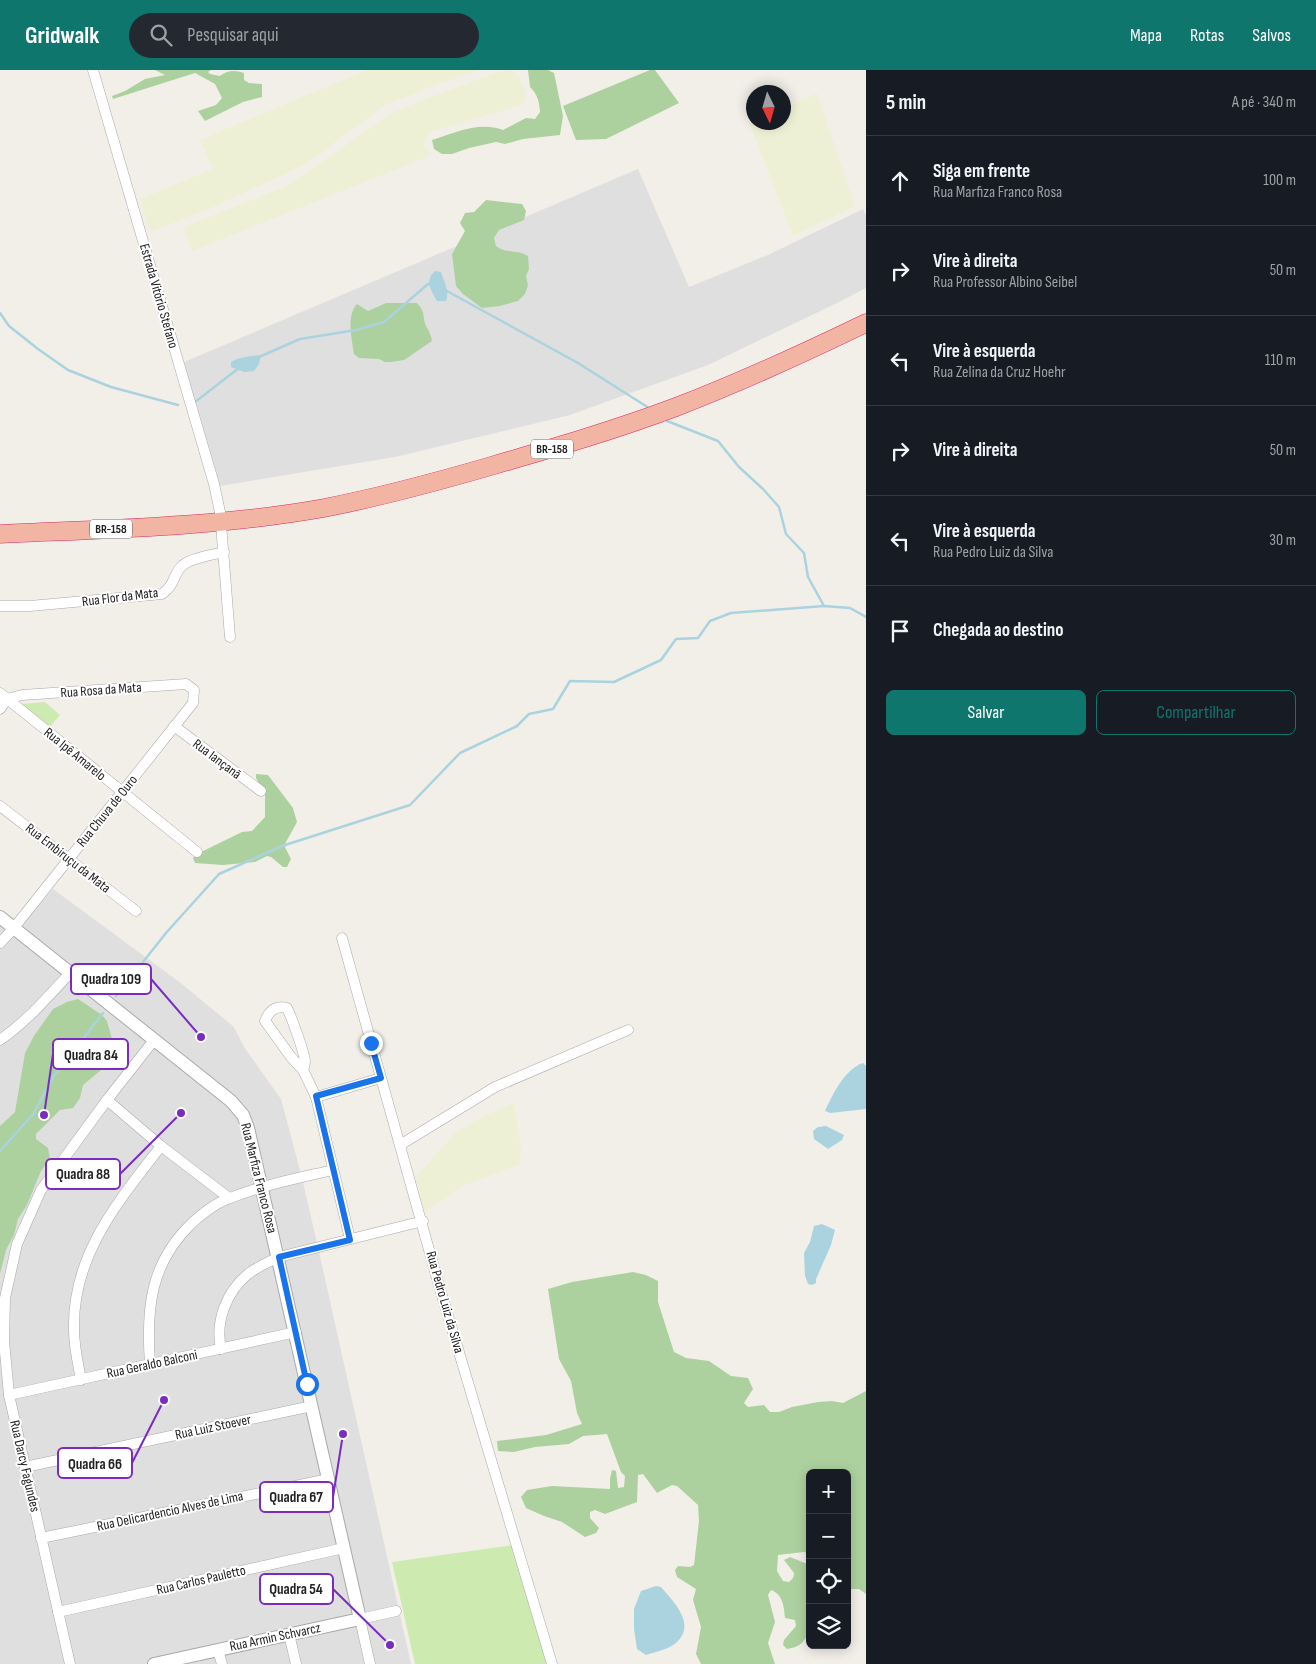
<!DOCTYPE html>
<html lang="pt">
<head>
<meta charset="utf-8">
<style>
  body { margin:0; font-family:"Sofia Sans Condensed",sans-serif; background:#242831; color:#f1f3f6 }
  .controls { position:absolute; right:15px; bottom:15px; display:grid; overflow:hidden; border-radius:8px; box-shadow:0 2px 12px #0003 }
  .controls button { width:45px; height:45px; display:grid; place-items:center; padding:0; border:0; border-bottom:1px solid #363941; background:#171b24; color:#f1f3f6; font:25px sans-serif }
  .compass { position:absolute; left:746px; top:15px; width:45px; height:45px; border-radius:50%; background:#171b24; box-shadow:0 2px 12px #0003; rotate:175deg }
  .stop { position:absolute; width:15px; height:15px; margin:-11px; border:4px solid #1a73e8; border-radius:50%; background:#fff }
  .stop.end { background:#1a73e8; border-color:#fff; box-shadow:0 1px 5px #0008 }
  .list { margin:0; padding:0; list-style:none }
  h2 { display:flex; justify-content:space-between; align-items:center; height:65px; margin:0; padding:0 20px; font-size:21px }
  h2 small { font-size:16px; font-weight:400; color:#9ea1a6 }
  .list li { display:grid; grid-template-columns:32px 1fr auto; gap:15px; align-items:center; box-sizing:border-box; height:90px; padding:0 20px; border-top:1px solid #363941 }
  .list b { display:block; font-size:19px; white-space:nowrap }
  .list p { margin:0; font-size:16px; white-space:nowrap; color:#9ea1a6 }
  .list em { font-size:16px; font-style:normal; color:#9ea1a6 }
  .actions { display:flex; gap:10px; padding:15px 20px }
  .actions a { flex:1; padding:11px 0; border:1px solid #0f766e; border-radius:8px; text-align:center; font-size:18px; color:#0f766e }
  .actions .main { background:#0f766e; color:#fff }
  .icon { flex:none; width:28px; height:28px; fill:none; stroke:currentColor; stroke-width:2; stroke-linecap:round; stroke-linejoin:round }
  .map { position:relative; flex:none; width:866px; height:1594px; overflow:hidden }
  header { display:flex; align-items:center; gap:30px; box-sizing:border-box; height:70px; padding:0 25px; background:#0f766e; color:#fff }
  header strong { font-size:24px }
  nav { display:flex; gap:28px; margin-inline-start:auto; font-size:18px }
  .search { width:350px; height:45px; background:#242831; display:flex; align-items:center; gap:12px; box-sizing:border-box; padding:0 18px; border-radius:28px; color:#9ea1a6; font-size:19px }
  main { display:flex }
  aside { flex:1; background:#171b24 }
  .map>svg:first-child { display:block }
  .residential { fill:#e0dfdf }
  .farmland { fill:#eef0d5 }
  .grass { fill:#cdebb0 }
  .forest { fill:#add19e }
  .water { fill:#aad3df }
  .lines { fill:none; stroke-linecap:round; stroke-linejoin:round }
  .stream { stroke:#aad3df; stroke-width:2.5 }
  .minor-casing { stroke:#a9a9a9; stroke-width:11 }
  .tertiary-casing { stroke:#a9a9a9; stroke-width:14 }
  .trunk-casing { stroke:#dc2a67; stroke-width:19 }
  .minor { stroke:#fff; stroke-width:10 }
  .tertiary { stroke:#fff; stroke-width:12 }
  .trunk { stroke:#f2b4a3; stroke-width:18 }
  .route { stroke:#1a73e8; stroke-width:6 }
  .labels { text-anchor:middle; dominant-baseline:central; stroke-width:4; stroke-linejoin:round; paint-order:stroke }
  .shield { fill:#fff; stroke:#646464; stroke-width:1 }
  .shield-label { font-size:12px; font-weight:bold; fill:#222 }
  .street-label { font-size:14px; fill:#222; stroke:#fff }
  .leader { fill:none; stroke:#7b2cbf; stroke-width:2 }
  .callout-dot { fill:#7b2cbf; stroke:#fff; stroke-width:2 }
  .callout { fill:#fff; stroke:#7b2cbf; stroke-width:2 }
  .callout-label { font-size:15px; text-anchor:middle; font-weight:bold; fill:#222 }
</style>
</head>
<body>
<header>
<strong>Gridwalk</strong>
<div class="search"><svg class="icon" aria-label="search" viewBox="0 0 24 24"><circle cx="10" cy="10" r="6"/><path d="M15 15l6 6"/></svg>Pesquisar aqui</div>
<nav><a>Mapa</a><a>Rotas</a><a>Salvos</a></nav>
</header>
<main>
<div class="map">
<svg width="866" height="1594" viewBox="0 0 866 1594">
  <rect width="100%" height="100%" fill="#f2efe9"/>
  <g class="residential">
    <path d="M 638,99 L 689,217 L 768,185 L 863,139 L 866,145 L 866,218 L 837,233 L 708,295 L 570,345 L 395,387 L 220,416 L 184,292 Z"/>
    <path d="M 53,819 L 182,914 L 234,957 L 244,977 L 281,1029 L 301,1104 L 317,1173 L 411,1594 L 0,1594 L 0,847 L 22,855 Z"/>
  </g>
  <g class="farmland">
    <path d="M 367,0 L 480,0 L 436,15 L 387,34 L 304,95 L 220,134 L 150,162 L 140,129 L 213,99 L 200,70 Z"/>
    <path d="M 511,0 L 518,6 L 526,22 L 526,31 L 520,36 L 433,61 L 426,67 L 424,74 L 432,85 L 192,181 L 183,157 L 285,117 L 394,42 L 444,22 L 498,2 Z"/>
    <path d="M 817,23 L 855,136 L 793,166 L 749,52 L 753,50 L 754,52 L 784,52 L 784,38 Z"/>
    <path d="M 514,1033 L 521,1077 L 520,1094 L 461,1117 L 425,1142 L 415,1108 L 454,1064 L 481,1047 Z"/>
  </g>
  <g class="grass">
    <path d="M 45,632 L 60,645 L 50,657 L 21,634 Z"/>
    <path d="M 513,1475 L 548,1594 L 415,1594 L 392,1492 Z"/>
  </g>
  <g class="forest">
    <path d="M 155,0 L 211,0 L 208,2 L 210,4 L 220,6 C 227,0 236,0 244,3 L 244,10 L 249,13 L 262,14 L 262,27 L 243,32 L 205,51 L 198,41 L 216,35 L 222,28 L 215,14 L 195,3 L 113,29 L 112,26 L 125,21 L 145,9 L 165,5 Z"/>
    <path d="M 528,0 L 548,0 L 554,3 L 563,46 L 560,65 L 523,69 L 505,74 L 496,72 L 469,78 L 452,84 L 442,84 L 434,79 L 432,70 C 454,63 480,51 503,60 L 526,48 L 535,49 L 540,42 C 539,31 538,25 530,17 Z"/>
    <path d="M 650,0 L 655,0 L 679,33 L 606,69 L 576,70 L 563,36 Z"/>
    <path d="M 486,130 L 522,134 L 526,141 L 524,150 L 499,160 L 494,168 L 496,176 C 509,185 515,178 528,186 L 529,199 L 526,206 L 528,215 L 525,224 L 518,231 L 500,236 L 482,238 L 463,224 L 456,216 L 452,184 L 465,161 L 460,153 L 465,143 L 474,142 Z"/>
    <path d="M 386,233 L 417,233 C 426,243 422,246 426,256 C 429,261 431,265 432,271 L 404,290 L 391,292 L 385,292 L 379,289 L 359,288 L 354,284 C 352,269 346,245 357,234 L 368,241 Z"/>
    <path d="M 256,704 L 268,705 L 293,738 L 297,752 L 286,772 L 285,777 L 291,789 L 287,797 L 283,797 L 271,787 L 267,786 L 255,792 L 223,795 L 195,793 L 193,788 L 197,784 L 242,762 L 252,761 L 265,747 L 265,724 L 256,708 Z"/>
    <path d="M 78,929 L 102,945 L 107,951 L 112,969 L 111,983 L 106,996 L 83,1015 L 80,1028 L 73,1038 L 60,1040 L 36,1064 L 36,1069 L 48,1078 L 50,1089 L 41,1101 L 27,1135 L 18,1149 L 14,1165 L 6,1180 L 0,1204 L 0,1056 L 15,1042 L 25,983 L 34,966 L 53,939 L 67,932 Z"/>
    <path d="M 633,1202 L 646,1205 L 658,1211 L 658,1232 L 674,1282 L 686,1288 L 709,1291 L 731,1306 L 748,1308 L 753,1319 L 744,1333 L 748,1337 L 764,1335 L 770,1342 L 779,1342 L 792,1337 L 818,1332 L 832,1331 L 843,1333 L 866,1321 L 866,1524 L 859,1519 L 847,1519 L 847,1403 L 810,1403 L 810,1483 L 804,1482 L 778,1485 L 777,1501 L 783,1511 L 789,1512 L 793,1508 L 794,1503 L 784,1490 L 790,1487 L 810,1495 L 810,1560 C 804,1572 801,1577 787,1579 L 783,1575 L 784,1570 L 796,1556 L 795,1550 L 785,1548 C 784,1537 783,1524 771,1520 L 768,1525 L 775,1552 L 768,1573 L 775,1594 L 701,1594 L 696,1584 L 701,1557 L 693,1530 L 696,1519 L 677,1507 L 675,1500 L 678,1496 L 690,1497 L 694,1495 L 699,1451 L 698,1435 L 677,1416 L 672,1415 L 657,1423 L 643,1404 L 638,1405 L 637,1432 L 605,1444 L 595,1440 L 590,1442 L 590,1448 L 599,1458 L 596,1463 L 585,1467 L 562,1452 L 544,1446 L 526,1438 L 521,1427 L 527,1420 L 552,1416 L 610,1419 L 610,1409 L 612,1400 L 616,1401 L 618,1418 L 624,1417 L 625,1406 L 621,1402 L 607,1364 L 583,1366 L 569,1374 L 535,1377 L 514,1382 L 498,1381 L 497,1371 L 546,1365 L 582,1354 L 577,1343 L 571,1311 L 559,1289 L 548,1219 L 572,1212 Z"/>
  </g>
  <g class="water">
    <path d="M 435,201 L 441,202 C 444,212 450,221 446,231 L 437,231 C 431,220 424,211 435,201 Z"/>
    <path d="M 261,285 L 259,294 L 254,301 L 244,302 L 231,297 L 231,292 C 240,287 251,286 261,285 Z"/>
    <path d="M 863,993 L 866,996 L 866,1039 L 830,1043 L 825,1041 C 832,1025 845,999 863,993 Z"/>
    <path d="M 826,1056 L 844,1065 L 842,1070 L 828,1079 L 814,1069 L 813,1061 L 818,1057 Z"/>
    <path d="M 822,1154 L 835,1160 L 831,1175 L 816,1209 L 816,1213 L 812,1215 L 808,1214 L 805,1206 L 804,1183 L 810,1172 L 814,1156 Z"/>
    <path d="M 656,1516 L 661,1517 C 674,1532 697,1555 676,1573 C 669,1579 655,1582 646,1585 L 637,1579 L 634,1559 L 634,1539 L 641,1521 Z"/>
  </g>
  <g class="lines">
    <g class="stream">
      <path d="M 445,220 L 578,293 L 649,338"/>
      <path d="M 0,243 L 9,256 L 38,279 L 68,300 L 111,317 L 178,335"/>
      <path d="M 259,287 L 300,269 L 356,260 L 384,252 L 428,214 L 431,215"/>
      <path d="M 195,332 L 239,298"/>
      <path d="M 667,351 L 718,371 L 739,397 L 763,419 L 779,437 L 786,464 L 804,483 L 808,507 L 824,536"/>
      <path d="M 116,926 L 166,863 L 219,804 L 282,776 L 410,735 L 460,683 L 517,656 L 529,644 L 553,639 L 570,611 L 614,612 L 661,590 L 676,569 L 698,568 L 710,551 L 731,543 L 824,536 L 850,538 L 866,547"/>
      <path d="M 0,1081 L 34,1043 L 53,1007 L 103,943"/>
    </g>
    <defs>
      <g id="minor">
        <path d="M 93,0 L 214,414 L 220,442 L 230,567"/>
        <path d="M 0,536 L 30,536 L 162,524 C 176,514 173,504 182,496 C 190,488 213,485 224,482"/>
        <path d="M 0,623 L 197,782"/>
        <path d="M 0,639 L 7,629 L 22,625 L 186,614 L 194,620 L 193,633 L 13,859 L 0,873"/>
        <path d="M 174,656 L 261,721"/>
        <path d="M 0,736 L 136,841"/>
        <path d="M 342,868 L 438,1212 L 552,1594"/>
        <path d="M 0,970 C 27,951 48,927 70,903"/>
        <path d="M 303,1000 C 304,998 305,994 305,992 C 305,984 291,946 287,938 C 275,935 269,941 265,951 L 291,987 L 303,1000 L 316,1027 L 350,1169"/>
        <path d="M 316,1027 L 381,1008"/>
        <path d="M 107,1030 L 161,1076 L 229,1128"/>
        <path d="M 400,1075 L 495,1017 L 628,960"/>
        <path d="M 221,1279 C 215,1252 226,1222 248,1204 C 257,1197 268,1192 279,1187 L 423,1151"/>
        <path d="M 150,1294 C 146,1239 150,1193 192,1153 C 203,1143 215,1133 230,1128 C 263,1115 299,1108 333,1100"/>
        <path d="M 81,1310 C 78,1293 74,1277 74,1260 C 72,1185 118,1132 161,1076"/>
        <path d="M 9,1325 L 296,1262"/>
        <path d="M 25,1397 L 312,1336"/>
        <path d="M 41,1468 L 329,1409"/>
        <path d="M 58,1542 L 344,1478"/>
        <path d="M 289,1564 L 296,1594"/>
        <path d="M 218,1580 L 222,1594"/>
        <path d="M 70,1594 L 9,1325 L 4,1271 L 5,1228 L 17,1174 L 41,1120 L 107,1030 L 154,970"/>
        <path d="M 370,1594 L 360,1549 L 396,1541"/>
      </g>
      <path id="tertiary" d="M 0,847 L 231,1031 L 243,1045 L 248,1058 L 360,1549 L 154,1594"/>
      <path id="trunk" d="M 0,464 C 108,459 218,457 324,438 C 380,427 436,412 491,396 C 553,378 615,360 676,337 C 741,312 804,283 866,253"/>
    </defs>
    <use href="#minor" class="minor-casing"/>
    <use href="#tertiary" class="tertiary-casing"/>
    <use href="#trunk" class="trunk-casing"/>
    <use href="#minor" class="minor"/>
    <use href="#tertiary" class="tertiary"/>
    <use href="#trunk" class="trunk"/>
  </g>
  <g class="lines">
    <path class="route" d="M 307,1314 L 279,1187 L 350,1170 L 316,1026 L 381,1008 L 371,973"/>
  </g>
  <g class="labels">
    <g class="shield">
      <rect x="531" y="369.5" width="42" height="19" rx="4"/>
      <rect x="90" y="449.5" width="42" height="19" rx="4"/>
    </g>
    <g class="shield-label">
      <text x="552" y="379">BR-158</text>
      <text x="111" y="459">BR-158</text>
    </g>
    <g class="street-label">
      <text transform="translate(159 226) rotate(74)">Estrada Vitório Stefano</text>
      <text transform="translate(120 527) rotate(-7)">Rua Flor da Mata</text>
      <text transform="translate(101 620) rotate(-4)">Rua Rosa da Mata</text>
      <text transform="translate(75 684) rotate(39)">Rua Ipê Amarelo</text>
      <text transform="translate(217 689) rotate(37)">Rua Iançanã</text>
      <text transform="translate(107 741) rotate(-51)">Rua Chuva de Ouro</text>
      <text transform="translate(68 788) rotate(38)">Rua Embiruçu da Mata</text>
      <text transform="translate(259 1108) rotate(76)">Rua Marfiza Franco Rosa</text>
      <text transform="translate(445 1232) rotate(74)">Rua Pedro Luiz da Silva</text>
      <text transform="translate(152 1294) rotate(-12)">Rua Geraldo Balconi</text>
      <text transform="translate(213 1357) rotate(-12)">Rua Luiz Stoever</text>
      <text transform="translate(25 1396) rotate(77)">Rua Darcy Fagundes</text>
      <text transform="translate(170 1441) rotate(-12)">Rua Delicardencio Alves de Lima</text>
      <text transform="translate(201 1510) rotate(-13)">Rua Carlos Pauletto</text>
      <text transform="translate(275 1567) rotate(-12)">Rua Armin Schvarcz</text>
    </g>
  </g>
  <path class="leader" d="M201 967L151 909M44 1045L53 984M181 1043L120 1104M164 1330L132 1393M343 1364L333 1427M390 1575L333 1519"/>
  <g class="callout-dot">
    <circle cx="201" cy="967" r="5"/>
    <circle cx="44" cy="1045" r="5"/>
    <circle cx="181" cy="1043" r="5"/>
    <circle cx="164" cy="1330" r="5"/>
    <circle cx="343" cy="1364" r="5"/>
    <circle cx="390" cy="1575" r="5"/>
  </g>
  <g class="callout">
    <rect x="71" y="894" width="80" height="30" rx="5"/>
    <rect x="53" y="969" width="75" height="30" rx="5"/>
    <rect x="46" y="1089" width="74" height="30" rx="5"/>
    <rect x="58" y="1378" width="74" height="30" rx="5"/>
    <rect x="260" y="1412" width="73" height="30" rx="5"/>
    <rect x="260" y="1504" width="73" height="30" rx="5"/>
  </g>
  <g class="callout-label">
    <text x="111" y="914">Quadra 109</text>
    <text x="91" y="990">Quadra 84</text>
    <text x="83" y="1109">Quadra 88</text>
    <text x="95" y="1399">Quadra 66</text>
    <text x="296" y="1432">Quadra 67</text>
    <text x="296" y="1524">Quadra 54</text>
  </g>
</svg>
<div class="controls">
<button>+</button>
<button>−</button>
<button><svg class="icon" aria-label="locate" viewBox="0 0 24 24"><circle cx="12" cy="12" r="6"/><path d="M12 2v4M12 18v4M2 12h4M18 12h4"/></svg></button>
<button><svg class="icon" aria-label="layers" viewBox="0 0 24 24"><path d="M12 4l9 5-9 5-9-5zM3 14l9 5 9-5"/></svg></button>
</div>
<svg class="compass" viewBox="-18 -18 36 36"><path d="M0-13l5 13h-10z" fill="#e53935"/><path d="M0 13l5-13h-10z" fill="#9ea1a6"/></svg>
<div class="stop" style="left:307px;top:1314px"></div>
<div class="stop end" style="left:371px;top:973px"></div>
</div>
<aside>
<h2>5 min<small>A pé · 340 m</small></h2>
<ul class="list">
<li><svg class="icon" aria-label="ahead" viewBox="0 0 24 24"><path d="M12 20V5M6 11l6-6 6 6"/></svg><div><b>Siga em frente</b><p>Rua Marfiza Franco Rosa</p></div><em>100 m</em></li>
<li><svg class="icon" aria-label="right" viewBox="0 0 24 24"><path d="M7 20v-9h11M14 6l5 5-5 5"/></svg><div><b>Vire à direita</b><p>Rua Professor Albino Seibel</p></div><em>50 m</em></li>
<li><svg class="icon" aria-label="left" viewBox="0 0 24 24"><path d="M17 20v-9H6M10 6l-5 5 5 5"/></svg><div><b>Vire à esquerda</b><p>Rua Zelina da Cruz Hoehr</p></div><em>110 m</em></li>
<li><svg class="icon" aria-label="right" viewBox="0 0 24 24"><path d="M7 20v-9h11M14 6l5 5-5 5"/></svg><div><b>Vire à direita</b></div><em>50 m</em></li>
<li><svg class="icon" aria-label="left" viewBox="0 0 24 24"><path d="M17 20v-9H6M10 6l-5 5 5 5"/></svg><div><b>Vire à esquerda</b><p>Rua Pedro Luiz da Silva</p></div><em>30 m</em></li>
<li><svg class="icon" aria-label="arrive" viewBox="0 0 24 24"><path d="M6 21V4h12l-3 4 3 4H6"/></svg><div><b>Chegada ao destino</b></div></li>
</ul>
<div class="actions"><a class="main">Salvar</a><a>Compartilhar</a></div>
</aside>
</main>
</body>
</html>
